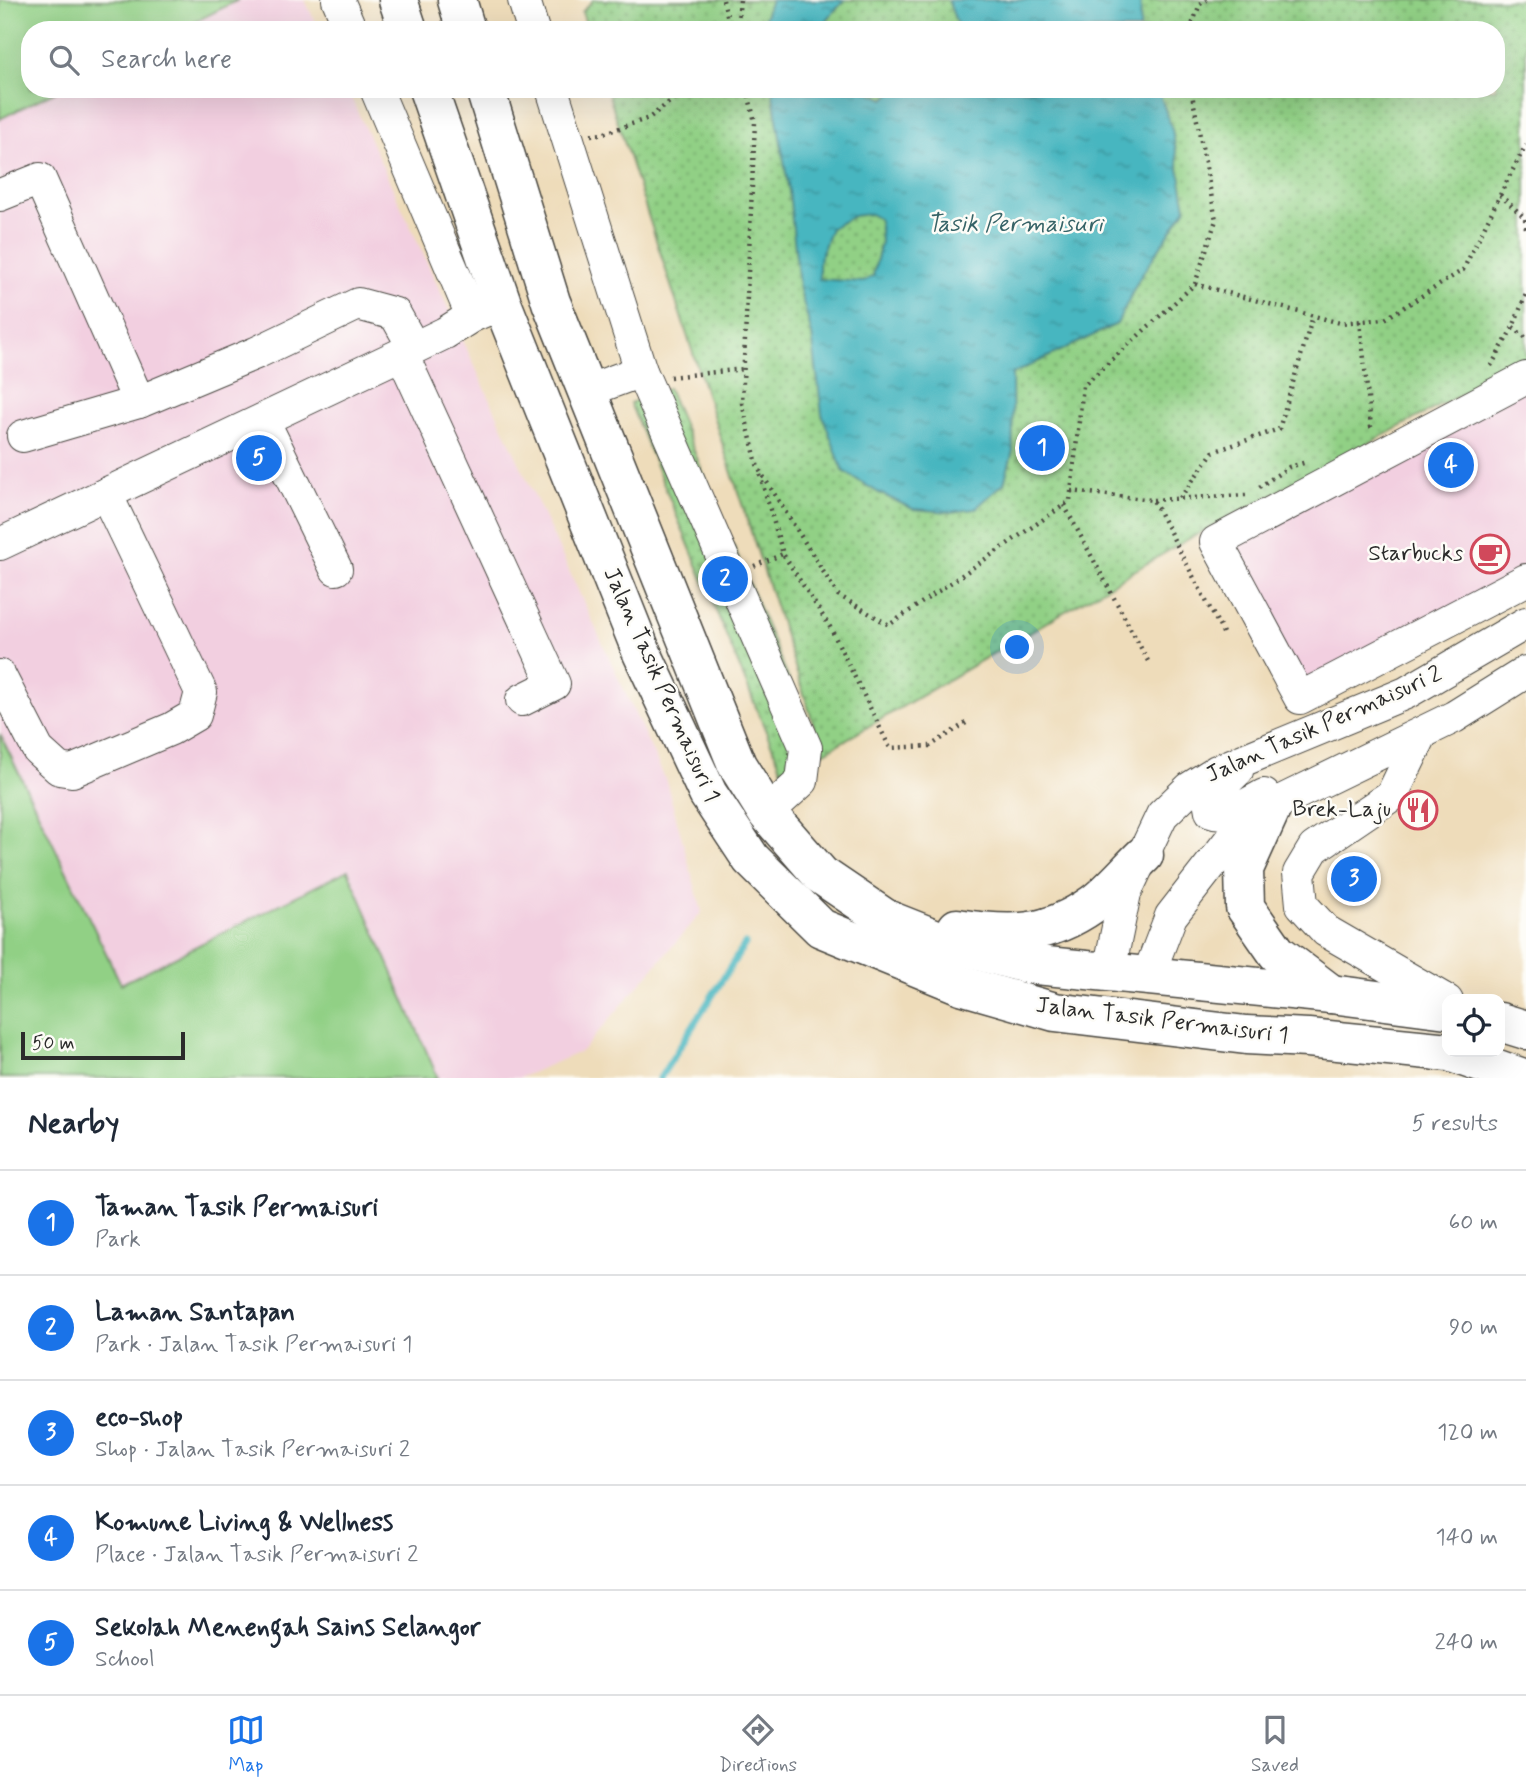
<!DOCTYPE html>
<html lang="en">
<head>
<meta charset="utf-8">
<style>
  body { margin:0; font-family:Mynerve,sans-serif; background:#f2f2f3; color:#1f2937 }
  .controls { position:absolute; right:21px; bottom:21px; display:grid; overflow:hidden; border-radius:14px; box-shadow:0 7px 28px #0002 }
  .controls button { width:63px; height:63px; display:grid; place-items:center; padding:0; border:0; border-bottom:2px solid #e0e1e3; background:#fff; color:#1f2937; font:35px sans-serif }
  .scale { position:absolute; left:21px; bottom:18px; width:164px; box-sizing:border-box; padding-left:7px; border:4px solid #2b2b2b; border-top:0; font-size:19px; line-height:24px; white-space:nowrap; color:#2b2b2b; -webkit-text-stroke:5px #fdfcf7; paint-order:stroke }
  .you { position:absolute; left:1018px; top:648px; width:24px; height:24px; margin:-18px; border:5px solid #fff; border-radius:50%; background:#1a73e8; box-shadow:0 0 0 10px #1a73e833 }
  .badge { display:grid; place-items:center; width:46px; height:46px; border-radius:50%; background:#1a73e8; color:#fff; font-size:23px; font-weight:700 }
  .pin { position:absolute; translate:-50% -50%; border:4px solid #fff; box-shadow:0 2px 7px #0006 }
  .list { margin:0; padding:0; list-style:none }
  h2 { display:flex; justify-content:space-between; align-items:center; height:91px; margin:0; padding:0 28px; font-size:30px }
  h2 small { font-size:23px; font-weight:400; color:#747a83 }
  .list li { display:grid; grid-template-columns:46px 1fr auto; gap:21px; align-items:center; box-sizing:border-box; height:105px; padding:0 28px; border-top:2px solid #e0e1e3 }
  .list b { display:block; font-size:26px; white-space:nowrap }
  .list p { margin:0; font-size:23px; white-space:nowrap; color:#747a83 }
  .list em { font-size:23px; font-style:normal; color:#747a83 }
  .icon { flex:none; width:38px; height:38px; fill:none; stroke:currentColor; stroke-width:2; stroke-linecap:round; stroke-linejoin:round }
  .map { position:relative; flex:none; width:1526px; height:1078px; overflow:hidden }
  .search { position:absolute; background:#fff; box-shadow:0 7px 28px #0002; left:21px; right:21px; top:21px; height:77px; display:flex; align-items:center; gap:18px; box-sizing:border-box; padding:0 24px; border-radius:28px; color:#747a83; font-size:26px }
  .sheet { height:616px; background:#fff }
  nav { display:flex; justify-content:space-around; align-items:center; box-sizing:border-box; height:98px; border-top:2px solid #e0e1e3; background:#fff; font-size:19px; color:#747a83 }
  nav a { display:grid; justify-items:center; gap:4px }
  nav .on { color:#1a73e8 }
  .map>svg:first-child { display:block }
  .built { fill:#f2cfe0 }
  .green { fill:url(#green-dots); stroke:#5e7e58; stroke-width:2 }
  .pitch { fill:#91d085; stroke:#5e7e58; stroke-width:2 }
  .water { fill:url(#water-ripples); stroke:#397076; stroke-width:2; fill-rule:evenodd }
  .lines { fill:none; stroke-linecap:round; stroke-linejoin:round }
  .stream { stroke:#47b6c0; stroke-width:7 }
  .minor-casing { stroke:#484640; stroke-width:34 }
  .major-casing { stroke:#484640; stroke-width:41 }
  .path { stroke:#484640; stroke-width:4.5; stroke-dasharray:2 5; stroke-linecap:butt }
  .minor { stroke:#fff; stroke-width:32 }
  .major { stroke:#fff; stroke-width:38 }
  .labels { text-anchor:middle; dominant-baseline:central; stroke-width:5; stroke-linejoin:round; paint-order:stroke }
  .poi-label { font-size:23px; fill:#2b2b2b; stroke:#fdfcf7; text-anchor:end }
  .street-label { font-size:23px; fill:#2b2b2b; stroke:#fdfcf7 }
  .water-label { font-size:24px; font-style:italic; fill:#366367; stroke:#fdfcf7 }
</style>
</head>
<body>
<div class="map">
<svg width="1526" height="1078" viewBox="0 0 1526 1078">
  <defs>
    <pattern id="green-dots" width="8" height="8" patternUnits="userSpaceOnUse" patternTransform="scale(1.75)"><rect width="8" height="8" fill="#91d085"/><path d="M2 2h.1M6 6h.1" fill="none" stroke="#77a96d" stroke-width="1.8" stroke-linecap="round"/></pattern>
    <pattern id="water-ripples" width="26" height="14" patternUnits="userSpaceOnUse" patternTransform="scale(1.75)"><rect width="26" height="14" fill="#47b6c0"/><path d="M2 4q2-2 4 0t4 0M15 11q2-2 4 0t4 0" fill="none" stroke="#3b949c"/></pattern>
  </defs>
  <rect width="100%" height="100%" fill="#fdfcf7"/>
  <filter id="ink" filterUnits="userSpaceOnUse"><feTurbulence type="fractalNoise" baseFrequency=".0143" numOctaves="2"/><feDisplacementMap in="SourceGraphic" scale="14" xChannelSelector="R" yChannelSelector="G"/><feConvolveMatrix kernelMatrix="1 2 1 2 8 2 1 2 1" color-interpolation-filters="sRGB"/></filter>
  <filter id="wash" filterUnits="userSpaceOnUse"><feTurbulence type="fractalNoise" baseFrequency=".00686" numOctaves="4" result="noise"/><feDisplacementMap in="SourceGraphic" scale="28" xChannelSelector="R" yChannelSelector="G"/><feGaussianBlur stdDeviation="1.57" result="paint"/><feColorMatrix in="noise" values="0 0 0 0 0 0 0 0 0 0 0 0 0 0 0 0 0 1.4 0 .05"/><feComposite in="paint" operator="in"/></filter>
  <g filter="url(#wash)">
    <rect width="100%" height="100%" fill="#eedcba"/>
    <g class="built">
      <path d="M 0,0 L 305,0 L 319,30 L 30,30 L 30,89 L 347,89 L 666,781 L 702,912 L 582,1051 L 519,1078 L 0,1078 Z"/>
      <path d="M 1526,383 L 1526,574 L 1302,692 L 1222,544 Z"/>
    </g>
    <g class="green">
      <path d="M 593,0 L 1526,0 L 1526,360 L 1192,537 L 823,753 L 607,89 L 1496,89 L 1496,30 L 588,30 L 582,12 Z"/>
      <path d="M 668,388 L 820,755 L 782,770 L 630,403 Z"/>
    </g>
    <g class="pitch">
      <path d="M 0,0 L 238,0 L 179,30 L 30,30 L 30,89 L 60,89 L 0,119 Z"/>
      <path d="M 0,734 L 121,984 L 348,870 L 438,1078 L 0,1078 Z"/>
    </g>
    <g class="water">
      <path d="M 771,0 L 845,0 L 827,19 L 830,30 L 763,30 L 762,24 Z"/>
      <path d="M 948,0 L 1141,0 L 1140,30 L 956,30 L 958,27 Z"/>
      <path d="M 772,89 L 862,89 L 885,99 L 896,89 L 1158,89 L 1172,129 L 1186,208 L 1139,279 L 1117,324 L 1012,374 L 1013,451 L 1004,483 L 975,509 L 950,512 L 913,509 L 879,493 L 843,471 L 822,414 L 812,335 L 799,286 L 789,191 ZM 870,214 L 879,219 L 881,242 L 873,276 L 863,282 L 819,279 L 819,261 L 831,228 L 853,216 Z"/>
    </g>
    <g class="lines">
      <path class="stream" d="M 660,1078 L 745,944"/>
    </g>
  </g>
  <g filter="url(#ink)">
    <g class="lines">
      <defs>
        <g id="minor">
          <path d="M 338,0 L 351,30"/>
          <path d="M 524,0 L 533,30"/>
          <path d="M 376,89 L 472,316 L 491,308"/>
          <path d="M 552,89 L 641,371 L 806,748 L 802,781 L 767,813"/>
          <path d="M 0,195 L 40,179 L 139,402 L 256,353 L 358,304 L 395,314 L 414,348"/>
          <path d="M 402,354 L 554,684 L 522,700"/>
          <path d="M 1526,378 L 1216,542 L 1300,698 L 1526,580"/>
          <path d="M 587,391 L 641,371"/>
          <path d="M 263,420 L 336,569"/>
          <path d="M 23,436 L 139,402"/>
          <path d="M 0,544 L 414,348 L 445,333 L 472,316"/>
          <path d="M 0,676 L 38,750 L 59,769 L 72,771 L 171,729 L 195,715 L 201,692 L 106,494"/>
          <path d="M 1422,733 L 1392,795 L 1314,848 L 1299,873 L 1302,905 L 1326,931 L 1447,1001"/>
          <path d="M 1237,771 L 1217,790 L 1209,800 L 1211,811 C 1228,818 1249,803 1264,795"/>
          <path d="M 1109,971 L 1125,893 L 1162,815 L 1190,788 L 1217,771 L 1406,693 L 1526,623"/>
          <path d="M 1148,976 L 1171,916 L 1245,821 L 1273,805 L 1454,717 L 1526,672"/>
        </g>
        <g id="major">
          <path d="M 398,0 L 408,30"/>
          <path d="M 457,0 L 466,30"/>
          <path d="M 428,89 L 502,303 L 642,653 L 708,794 L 751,859 L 821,928 L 961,985 L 1055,1012 L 1246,1035 L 1308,1038 L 1449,1052 L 1523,1078"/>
          <path d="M 485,89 L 551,302 L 737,765 L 767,813 L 821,875 L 886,919 L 944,942 L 1026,964 L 1331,994 L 1447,1009"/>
          <path d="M 1273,805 L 1244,869 L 1245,907 L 1277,953 L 1331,994"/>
          <path d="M 957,928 C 1011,936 1046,937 1093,904 C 1110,892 1128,870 1144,855"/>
          <path d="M 1500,1022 L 1526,1030"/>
        </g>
      </defs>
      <use href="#minor" class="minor-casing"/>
      <use href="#major" class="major-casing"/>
      <g class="path">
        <path d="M 723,0 L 731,30"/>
        <path d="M 739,30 L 738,20 L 740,0"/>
        <path d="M 1190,30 L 1200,4 L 1207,0"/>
        <path d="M 747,89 L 755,122 L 742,403 L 758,468 L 838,595 L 889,625 L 1070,501 L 1083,386 L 1195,284 L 1216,220 L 1191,89"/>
        <path d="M 591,135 L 602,134 L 649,118 L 686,89"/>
        <path d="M 1500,195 L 1525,218 L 1526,229"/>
        <path d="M 1195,284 L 1340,323 L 1385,319 L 1463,270 L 1508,179 L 1526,145"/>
        <path d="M 1360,321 L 1371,427 L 1374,431"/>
        <path d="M 1513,327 L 1526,338"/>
        <path d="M 1491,366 L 1513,327 L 1526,294"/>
        <path d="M 670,377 L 744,369"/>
        <path d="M 760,475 L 783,554 L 830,627 L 890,748 L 930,746 L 966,723"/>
        <path d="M 1259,487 L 1289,467 L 1307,462"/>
        <path d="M 1071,491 L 1153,500 L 1223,633"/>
        <path d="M 1180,498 L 1213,452 L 1279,429 L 1313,316"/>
        <path d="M 1153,500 L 1246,495"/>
        <path d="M 1064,505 L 1148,661"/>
        <path d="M 754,566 L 783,554"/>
      </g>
      <use href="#minor" class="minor"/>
      <use href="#major" class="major"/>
    </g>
  </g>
  <defs>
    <symbol id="cafe-ring" viewBox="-11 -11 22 22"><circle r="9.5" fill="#fdfcf7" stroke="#d1495b" stroke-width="1.5"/><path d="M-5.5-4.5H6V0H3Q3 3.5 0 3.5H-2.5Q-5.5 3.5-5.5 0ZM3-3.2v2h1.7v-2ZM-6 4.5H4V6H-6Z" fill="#d1495b"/></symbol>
    <symbol id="restaurant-ring" viewBox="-11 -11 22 22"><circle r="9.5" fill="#fdfcf7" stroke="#d1495b" stroke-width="1.5"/><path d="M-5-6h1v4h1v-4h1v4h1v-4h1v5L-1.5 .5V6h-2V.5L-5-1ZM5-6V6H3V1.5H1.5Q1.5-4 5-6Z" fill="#d1495b"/></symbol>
  </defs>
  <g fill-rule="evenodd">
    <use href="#cafe-ring" x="1468" y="532" width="44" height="44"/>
    <use href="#restaurant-ring" x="1396" y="788" width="44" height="44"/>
  </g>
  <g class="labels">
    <g class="poi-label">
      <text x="1463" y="554">Starbucks</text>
      <text x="1391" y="810">Brek-Laju</text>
    </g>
    <g class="street-label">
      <text transform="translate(661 685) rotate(66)">Jalan Tasik Permaisuri 1</text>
      <text transform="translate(1324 725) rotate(-24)">Jalan Tasik Permaisuri 2</text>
      <text transform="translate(1162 1021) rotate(7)">Jalan Tasik Permaisuri 1</text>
    </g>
    <g class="water-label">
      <text x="1015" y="224">Tasik Permaisuri</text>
    </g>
  </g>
</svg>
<div class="controls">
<button><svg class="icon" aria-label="locate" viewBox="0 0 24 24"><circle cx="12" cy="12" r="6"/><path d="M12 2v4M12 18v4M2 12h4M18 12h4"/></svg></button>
</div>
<div class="scale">50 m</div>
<div class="you"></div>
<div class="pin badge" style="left:1042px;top:448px">1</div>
<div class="pin badge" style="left:725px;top:579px">2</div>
<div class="pin badge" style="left:1354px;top:879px">3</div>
<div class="pin badge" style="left:1451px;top:465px">4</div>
<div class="pin badge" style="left:259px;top:458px">5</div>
<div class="search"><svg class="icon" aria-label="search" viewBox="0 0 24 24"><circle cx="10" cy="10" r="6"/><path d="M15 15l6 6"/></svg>Search here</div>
</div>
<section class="sheet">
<h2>Nearby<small>5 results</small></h2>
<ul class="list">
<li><span class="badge">1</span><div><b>Taman Tasik Permaisuri</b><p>Park</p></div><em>60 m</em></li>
<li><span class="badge">2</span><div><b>Laman Santapan</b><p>Park · Jalan Tasik Permaisuri 1</p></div><em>90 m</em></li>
<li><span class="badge">3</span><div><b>eco-shop</b><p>Shop · Jalan Tasik Permaisuri 2</p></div><em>120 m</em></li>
<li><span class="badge">4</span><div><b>Komune Living &amp; Wellness</b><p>Place · Jalan Tasik Permaisuri 2</p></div><em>140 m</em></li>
<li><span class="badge">5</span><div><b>Sekolah Menengah Sains Selangor</b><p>School</p></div><em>240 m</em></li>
</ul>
</section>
<nav>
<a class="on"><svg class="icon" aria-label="map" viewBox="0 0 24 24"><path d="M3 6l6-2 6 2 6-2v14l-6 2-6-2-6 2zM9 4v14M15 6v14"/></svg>Map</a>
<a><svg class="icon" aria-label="directions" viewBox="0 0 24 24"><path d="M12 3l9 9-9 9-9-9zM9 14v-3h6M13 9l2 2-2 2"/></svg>Directions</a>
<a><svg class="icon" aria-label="saved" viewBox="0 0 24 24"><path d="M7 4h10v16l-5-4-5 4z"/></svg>Saved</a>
</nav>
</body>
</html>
